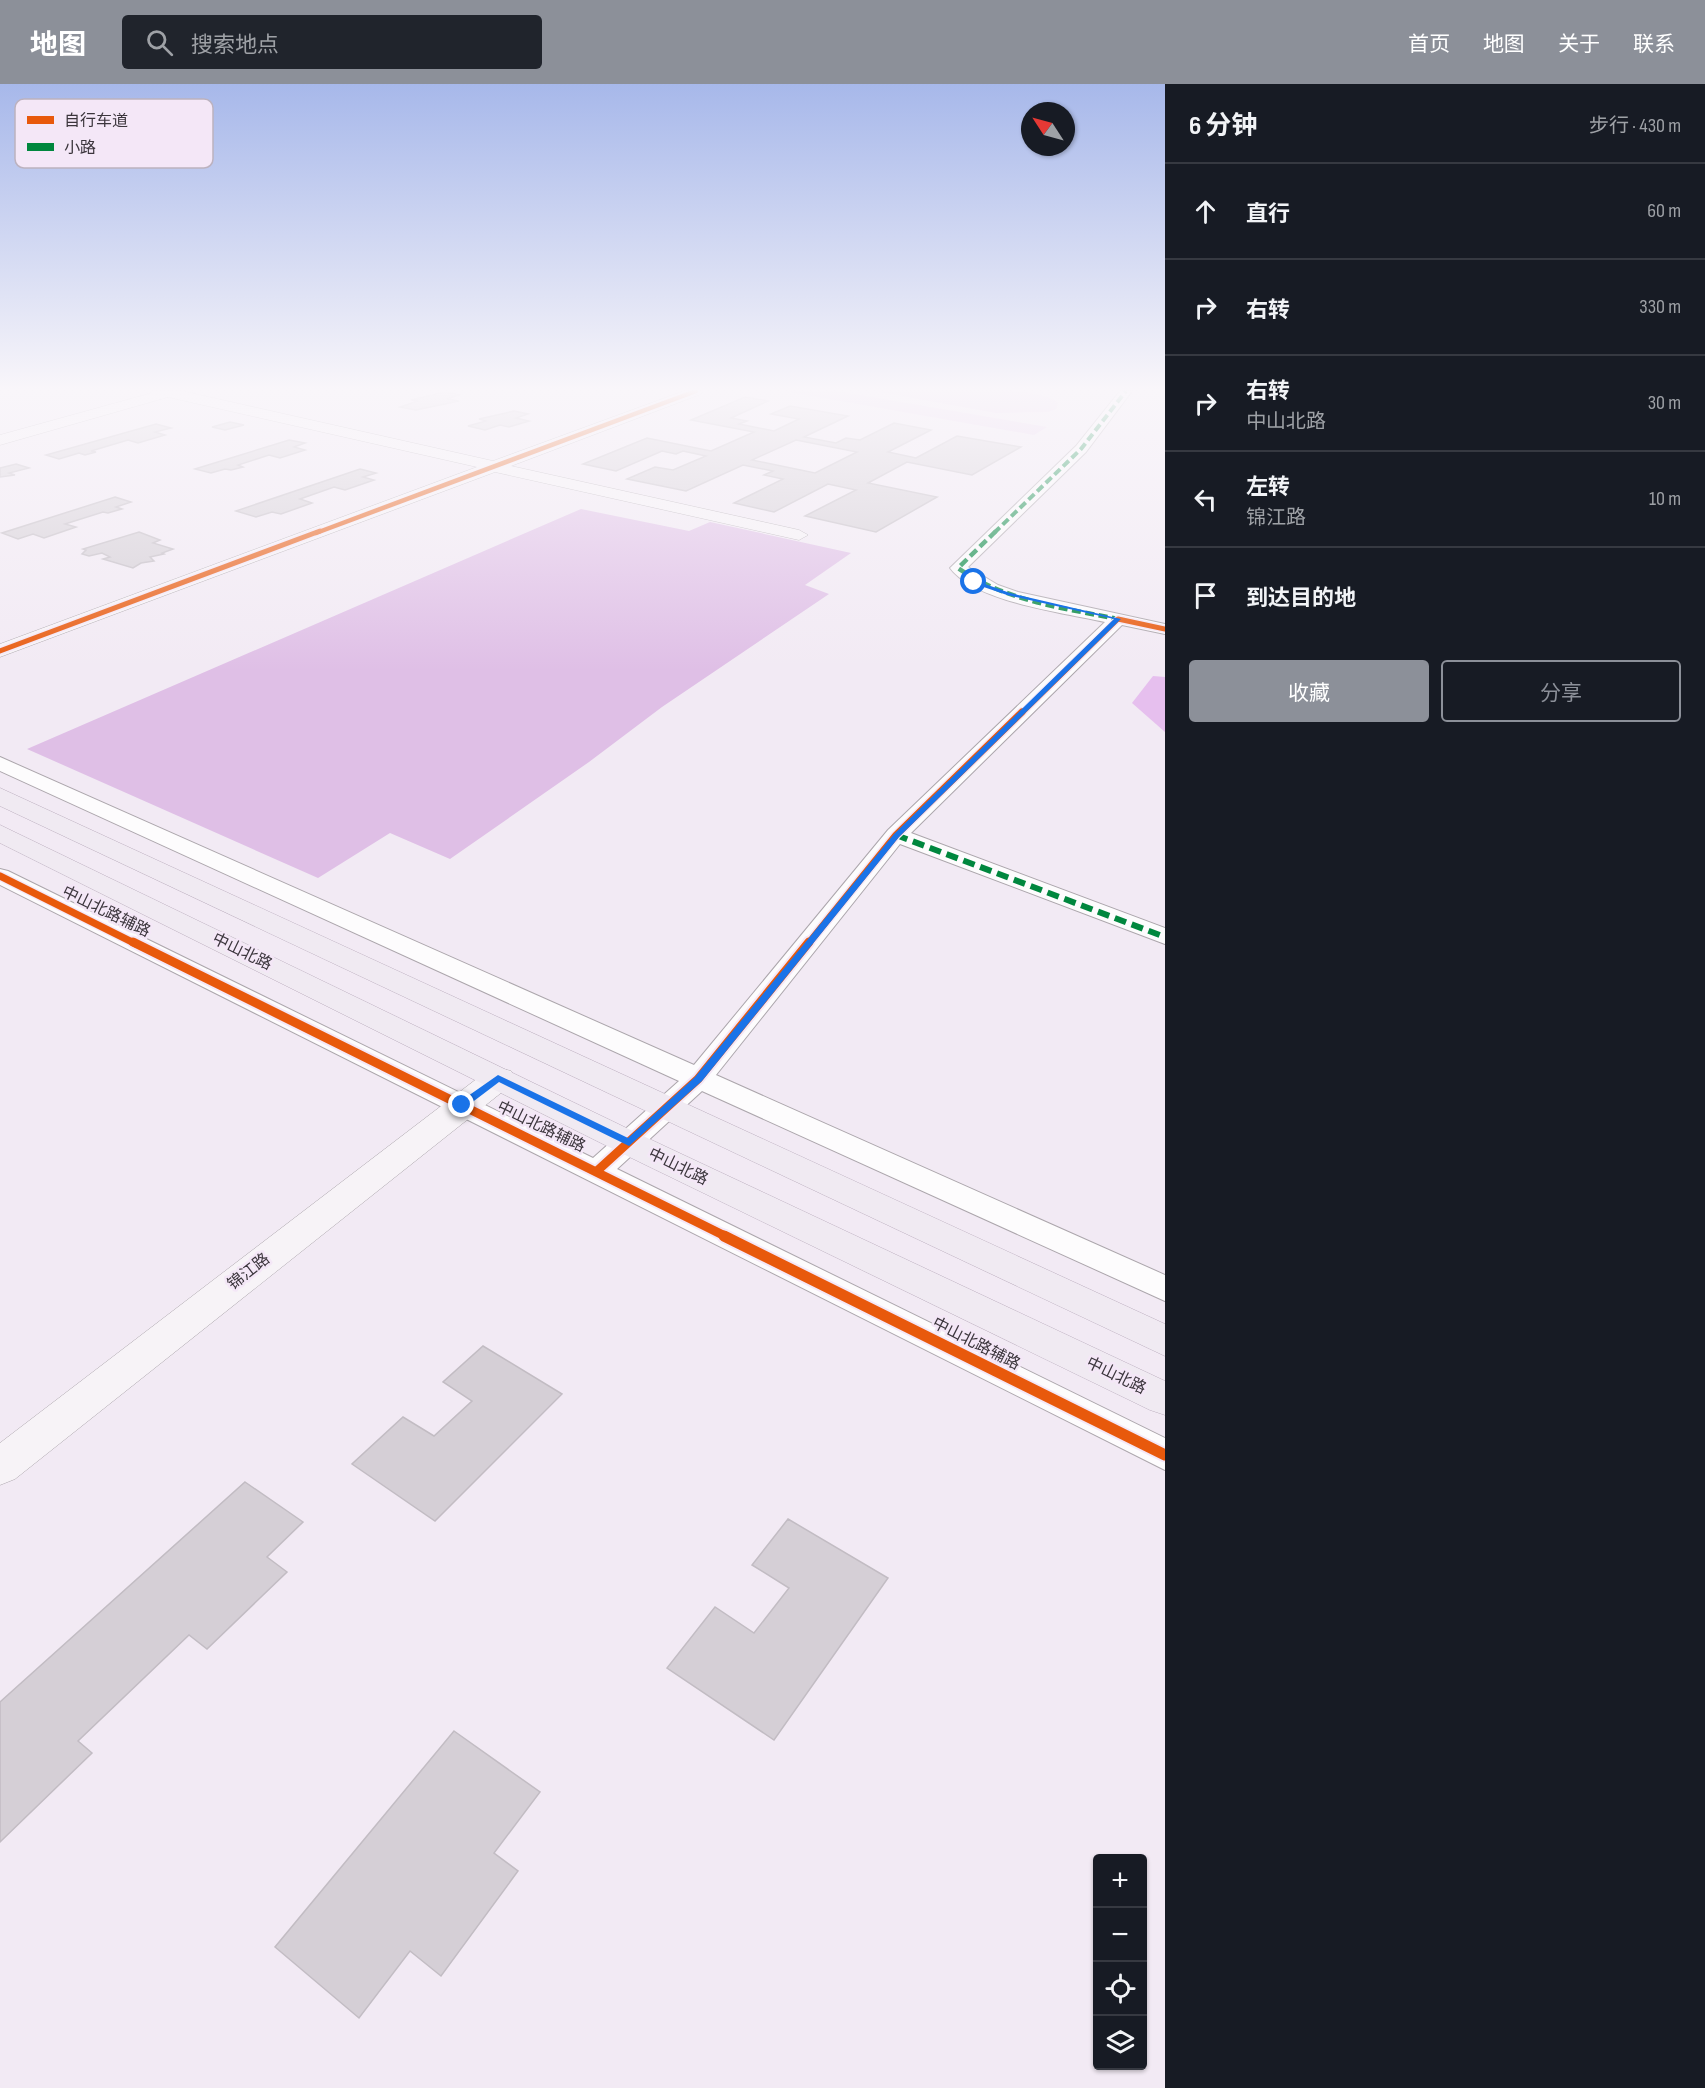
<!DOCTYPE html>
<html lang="zh">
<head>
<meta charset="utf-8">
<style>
  body { margin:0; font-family:"Sofia Sans Condensed","Noto Sans SC",sans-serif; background:#20242c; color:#f1f3f6 }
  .controls { position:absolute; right:18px; bottom:18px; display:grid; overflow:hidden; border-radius:6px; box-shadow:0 2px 4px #0004 }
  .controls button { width:54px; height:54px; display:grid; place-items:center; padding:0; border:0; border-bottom:2px solid #363941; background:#171b24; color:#f1f3f6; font:30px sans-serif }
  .compass { position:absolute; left:1021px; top:18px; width:54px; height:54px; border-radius:50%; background:#171b24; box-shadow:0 2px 4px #0004; rotate:306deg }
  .stop { position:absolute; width:18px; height:18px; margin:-14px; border:4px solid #1a73e8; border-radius:50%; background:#fff }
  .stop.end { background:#1a73e8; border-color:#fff; box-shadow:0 2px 6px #0008 }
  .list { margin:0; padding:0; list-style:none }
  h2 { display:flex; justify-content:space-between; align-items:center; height:78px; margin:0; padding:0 24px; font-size:26px }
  h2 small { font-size:20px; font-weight:400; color:#9ea1a6 }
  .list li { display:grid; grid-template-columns:39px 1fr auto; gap:18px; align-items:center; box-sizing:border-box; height:96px; padding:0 24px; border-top:2px solid #363941 }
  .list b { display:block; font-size:22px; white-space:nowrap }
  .list p { margin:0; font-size:20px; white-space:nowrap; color:#9ea1a6 }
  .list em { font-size:20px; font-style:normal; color:#9ea1a6 }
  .actions { display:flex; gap:12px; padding:18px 24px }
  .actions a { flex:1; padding:14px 0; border:2px solid #8c9099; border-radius:6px; text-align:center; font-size:21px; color:#8c9099 }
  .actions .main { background:#8c9099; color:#fff }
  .icon { flex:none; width:33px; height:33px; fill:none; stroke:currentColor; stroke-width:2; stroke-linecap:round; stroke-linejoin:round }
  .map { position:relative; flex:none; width:1165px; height:2004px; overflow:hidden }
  header { display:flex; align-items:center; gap:36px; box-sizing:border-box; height:84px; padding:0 30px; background:#8c9099; color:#fff }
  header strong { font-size:28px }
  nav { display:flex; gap:33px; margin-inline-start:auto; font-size:21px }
  .search { width:420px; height:54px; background:#20242c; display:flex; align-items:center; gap:15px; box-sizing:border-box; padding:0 21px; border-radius:6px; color:#9ea1a6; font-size:22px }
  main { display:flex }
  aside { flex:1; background:#171b24 }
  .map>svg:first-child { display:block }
  .green { fill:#e8d0ed }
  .forest { fill:#dfbfe6 }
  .water { fill:#e6bfee }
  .building { fill:#d5cfd6; stroke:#c2bcc3; stroke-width:1.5; fill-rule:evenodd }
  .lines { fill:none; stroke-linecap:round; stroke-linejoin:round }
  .street-casing { stroke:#aca6ac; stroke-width:2 }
  .secondary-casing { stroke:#aca6ac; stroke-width:1 }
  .primary-casing { stroke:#bdb0c0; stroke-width:1 }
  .street { fill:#fdfcfd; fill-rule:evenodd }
  .secondary { fill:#f7f3f7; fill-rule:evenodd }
  .primary { fill:#f0eaf2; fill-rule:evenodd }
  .quiet-far2 { stroke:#00873e; stroke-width:4; stroke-dasharray:8 4; stroke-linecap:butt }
  .quiet-far1 { stroke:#00873e; stroke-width:4.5; stroke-dasharray:9 4.5; stroke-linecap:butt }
  .quiet { stroke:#00873e; stroke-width:6; stroke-dasharray:12 6; stroke-linecap:butt }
  .cycleway-far4-casing { stroke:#f4e7f7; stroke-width:6 }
  .cycleway-far3-casing { stroke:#f4e7f7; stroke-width:8 }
  .cycleway-far2-casing { stroke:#f4e7f7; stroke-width:10 }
  .cycleway-far1-casing { stroke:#f4e7f7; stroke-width:13 }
  .cycleway-casing { stroke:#f4e7f7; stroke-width:15 }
  .cycleway-far4 { stroke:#e8590c; stroke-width:4.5 }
  .cycleway-far3 { stroke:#e8590c; stroke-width:5 }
  .cycleway-far2 { stroke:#e8590c; stroke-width:7 }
  .cycleway-far1 { stroke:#e8590c; stroke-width:9 }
  .cycleway { stroke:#e8590c; stroke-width:11 }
  .route { fill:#1a73e8 }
  .labels { text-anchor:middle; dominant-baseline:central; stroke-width:5; stroke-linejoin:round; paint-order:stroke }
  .street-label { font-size:16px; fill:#3b353c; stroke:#f4e7f7 }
  .key { fill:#f4e7f7; stroke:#bcb2bf; stroke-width:1.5 }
  .key-label { font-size:16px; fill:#3b353c }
</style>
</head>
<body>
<header>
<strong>地图</strong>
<div class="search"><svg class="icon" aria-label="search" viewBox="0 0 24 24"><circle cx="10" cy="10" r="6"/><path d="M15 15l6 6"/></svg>搜索地点</div>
<nav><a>首页</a><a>地图</a><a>关于</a><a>联系</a></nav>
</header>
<main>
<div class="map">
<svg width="1165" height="2004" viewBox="0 0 1165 2004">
  <rect width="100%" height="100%" fill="#f2eaf4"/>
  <g class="green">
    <path d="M 784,307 L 837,307 L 1047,343 L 1034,351 Z"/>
    <path d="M 874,307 C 908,307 1037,298 1058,319 L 1056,325 L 1048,328 L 996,329 Z"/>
  </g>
  <path class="forest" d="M 581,425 L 689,447 L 710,438 L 851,469 L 805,501 L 829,510 L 662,623 L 589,678 L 450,775 L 390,749 L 318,794 L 27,665 Z"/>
  <path class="water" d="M 1153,592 L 1165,593 L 1165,648 L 1132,619 Z"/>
  <g class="building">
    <path d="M 445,308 L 459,311 L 447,315 L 459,317 L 416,326 L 400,323 L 418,317 L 411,316 Z"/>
    <path d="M 745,313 L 768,317 L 731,334 L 747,337 L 739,340 L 774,347 L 799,335 L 771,330 L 790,322 L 848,332 L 804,353 L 836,359 L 846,354 L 860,356 L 894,339 L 931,346 L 888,368 L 916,374 L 957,352 L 1021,363 L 972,391 L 907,378 L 868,399 L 937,413 L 876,448 L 805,432 L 856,406 L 828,400 L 774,428 L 734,419 L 783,395 L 764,391 L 773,387 L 743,381 L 686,407 L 627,395 L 655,383 L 673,386 L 706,372 L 683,367 L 676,370 L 662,367 L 616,387 L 583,380 L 647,354 L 711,367 L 754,348 L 691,336 ZM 796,356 L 857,368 L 815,389 L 752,376 Z"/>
    <path d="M 514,327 L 528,330 L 516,334 L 529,337 L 509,343 L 500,341 L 485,346 L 468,342 L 486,337 L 479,335 Z"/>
    <path d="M 230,338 L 244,341 L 225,346 L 212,343 Z"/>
    <path d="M 156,340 L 171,344 L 155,348 L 165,351 L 138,359 L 128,356 L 91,367 L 96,368 L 85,371 L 79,369 L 59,375 L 46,371 Z"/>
    <path d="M 289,356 L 305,359 L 294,363 L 305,366 L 280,374 L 269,371 L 238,381 L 243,383 L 231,386 L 225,385 L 211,389 L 195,385 Z"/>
    <path d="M 16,380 L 29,384 L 9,389 L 15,391 L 0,393 L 0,384 Z"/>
    <path d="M 360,385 L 376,389 L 363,393 L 374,396 L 345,406 L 334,403 L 300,415 L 312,419 L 281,430 L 272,428 L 256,433 L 236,427 Z"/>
    <path d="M 115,413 L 131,418 L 116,423 L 122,425 L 108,429 L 103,428 L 65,440 L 76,443 L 44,454 L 33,450 L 18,455 L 2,449 Z"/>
    <path d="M 139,448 L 160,456 L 153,459 L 173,465 L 162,469 L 164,470 L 150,473 L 154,477 L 141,479 L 133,484 L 103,475 L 110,473 L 102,469 L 89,472 L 82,470 L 86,466 L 83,465 Z"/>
    <path d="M 483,1262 L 562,1310 L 435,1437 L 352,1380 L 403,1333 L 434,1352 L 472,1317 L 443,1298 Z"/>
    <path d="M 245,1398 L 303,1438 L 267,1473 L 287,1488 L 207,1565 L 189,1551 L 78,1657 L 92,1669 L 0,1758 L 0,1618 Z"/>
    <path d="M 788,1435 L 888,1494 L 774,1656 L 667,1584 L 715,1523 L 754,1549 L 789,1504 L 752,1481 Z"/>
    <path d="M 454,1647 L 540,1708 L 494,1769 L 518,1787 L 441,1892 L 410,1867 L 359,1934 L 275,1863 Z"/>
  </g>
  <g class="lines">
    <defs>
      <path id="street" d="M 1120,307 L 1132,307 L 1086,368 L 968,483 L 998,501 L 1018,508 L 1165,540 L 1165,550 L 1122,541 L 911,749 L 1165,844 L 1165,860 L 900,760 L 716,991 L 1165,1191 L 1165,1217 L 702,1007 L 617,1085 L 1165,1354 L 1165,1386 L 0,801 L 0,785 L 8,787 L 593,1074 L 679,997 L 0,687 L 0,673 L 694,981 L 888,746 L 1105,538 C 1065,529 975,518 950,484 L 1076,362 Z"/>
      <g id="secondary">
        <path d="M 151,307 L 182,307 L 493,377 L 684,307 L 703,307 L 701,310 L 511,382 L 799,446 L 808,451 L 799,456 L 495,388 L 0,573 L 0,560 L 477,383 L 168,313 L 0,361 L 0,351 L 152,309 Z"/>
        <path d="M 499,984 L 511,987 L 515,994 L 511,1001 L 15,1395 L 0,1401 L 0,1359 L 487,987 Z"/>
      </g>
      <g id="primary">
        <path d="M 0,704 L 1165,1240 L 1165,1272 L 0,722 Z"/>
        <path d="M 0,741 L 641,1051 L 1165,1297 L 1165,1331 L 1150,1326 L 617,1067 L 0,759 Z"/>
      </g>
    </defs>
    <use href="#street" class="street-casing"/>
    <use href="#secondary" class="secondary-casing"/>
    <use href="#primary" class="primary-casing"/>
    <use href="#street" class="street"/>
    <use href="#secondary" class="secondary"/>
    <use href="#primary" class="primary"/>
    <path class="quiet-far2" d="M 994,449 L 1081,365 L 1126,307"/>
    <path class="quiet-far1" d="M 996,447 L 958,484 C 1005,517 1063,524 1118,535"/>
    <path class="quiet" d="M 896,751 L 1165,853"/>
    <defs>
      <path id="cycleway-far4" d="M 316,449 L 696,307"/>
      <g id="cycleway-far3">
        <path d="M 0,567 L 320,447"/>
        <path d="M 1021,630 L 1118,535 L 1165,545"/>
      </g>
      <g id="cycleway-far2">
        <path d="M 0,792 L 136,860"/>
        <path d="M 808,860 L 896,751 L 1022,628"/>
      </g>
      <g id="cycleway-far1">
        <path d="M 133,858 L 727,1153"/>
        <path d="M 597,1087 L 698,995 L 809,858"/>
      </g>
      <path id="cycleway" d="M 724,1152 L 1165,1371"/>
    </defs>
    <use href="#cycleway-far4" class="cycleway-far4-casing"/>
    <use href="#cycleway-far3" class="cycleway-far3-casing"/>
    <use href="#cycleway-far2" class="cycleway-far2-casing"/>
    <use href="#cycleway-far1" class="cycleway-far1-casing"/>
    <use href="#cycleway" class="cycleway-casing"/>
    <use href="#cycleway-far4" class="cycleway-far4"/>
    <use href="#cycleway-far3" class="cycleway-far3"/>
    <use href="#cycleway-far2" class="cycleway-far2"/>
    <use href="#cycleway-far1" class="cycleway-far1"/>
    <use href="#cycleway" class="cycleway"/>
  </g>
  <linearGradient id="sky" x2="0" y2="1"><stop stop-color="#a7b8ea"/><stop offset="0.52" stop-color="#f9f6fa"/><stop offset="1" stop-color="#f9f6fa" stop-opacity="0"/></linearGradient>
  <rect width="1165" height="587" fill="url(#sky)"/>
  <path class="route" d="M 974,496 L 1010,509 L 1121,535 L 899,753 L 702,997 L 629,1062 L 499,998 L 466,1023 L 458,1023 L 458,1019 L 498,991 L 628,1054 L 695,993 L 894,750 L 1114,535 L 1007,511 L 972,499 Z"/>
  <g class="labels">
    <g class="street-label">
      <text transform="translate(106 828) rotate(26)">中山北路辅路</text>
      <text transform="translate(242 868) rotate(26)">中山北路</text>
      <text transform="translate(541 1043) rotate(26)">中山北路辅路</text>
      <text transform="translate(678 1083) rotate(26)">中山北路</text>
      <text transform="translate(249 1188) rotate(-38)">锦江路</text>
      <text transform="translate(976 1260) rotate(27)">中山北路辅路</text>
      <text transform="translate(1116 1292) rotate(26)">中山北路</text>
    </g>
  </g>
  <rect x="15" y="15" width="198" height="69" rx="9" class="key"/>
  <rect x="27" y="32" width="27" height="8" fill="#e8590c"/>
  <rect x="27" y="59" width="27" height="8" fill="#00873e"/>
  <g class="key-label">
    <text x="64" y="42">自行车道</text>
    <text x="64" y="69">小路</text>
  </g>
</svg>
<div class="controls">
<button>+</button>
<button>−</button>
<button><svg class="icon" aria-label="locate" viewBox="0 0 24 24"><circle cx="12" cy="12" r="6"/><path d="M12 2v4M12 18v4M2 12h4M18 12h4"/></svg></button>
<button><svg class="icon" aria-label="layers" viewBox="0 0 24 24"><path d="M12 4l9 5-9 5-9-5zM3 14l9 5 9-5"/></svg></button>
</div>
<svg class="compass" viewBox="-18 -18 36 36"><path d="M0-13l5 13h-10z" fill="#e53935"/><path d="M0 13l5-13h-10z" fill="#9ea1a6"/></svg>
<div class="stop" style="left:974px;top:498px"></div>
<div class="stop end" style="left:462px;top:1021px"></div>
</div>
<aside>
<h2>6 分钟<small>步行 · 430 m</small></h2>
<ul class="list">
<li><svg class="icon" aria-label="ahead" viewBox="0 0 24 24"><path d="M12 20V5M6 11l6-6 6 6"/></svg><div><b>直行</b></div><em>60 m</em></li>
<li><svg class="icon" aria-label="right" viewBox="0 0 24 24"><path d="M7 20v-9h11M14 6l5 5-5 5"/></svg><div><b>右转</b></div><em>330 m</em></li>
<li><svg class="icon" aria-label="right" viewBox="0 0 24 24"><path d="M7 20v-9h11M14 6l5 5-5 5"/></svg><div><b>右转</b><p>中山北路</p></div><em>30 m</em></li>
<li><svg class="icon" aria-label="left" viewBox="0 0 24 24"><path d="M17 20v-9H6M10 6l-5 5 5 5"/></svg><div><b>左转</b><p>锦江路</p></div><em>10 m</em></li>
<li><svg class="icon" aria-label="arrive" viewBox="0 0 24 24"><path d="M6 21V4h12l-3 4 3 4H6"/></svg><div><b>到达目的地</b></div></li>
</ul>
<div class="actions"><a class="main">收藏</a><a>分享</a></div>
</aside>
</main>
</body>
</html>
